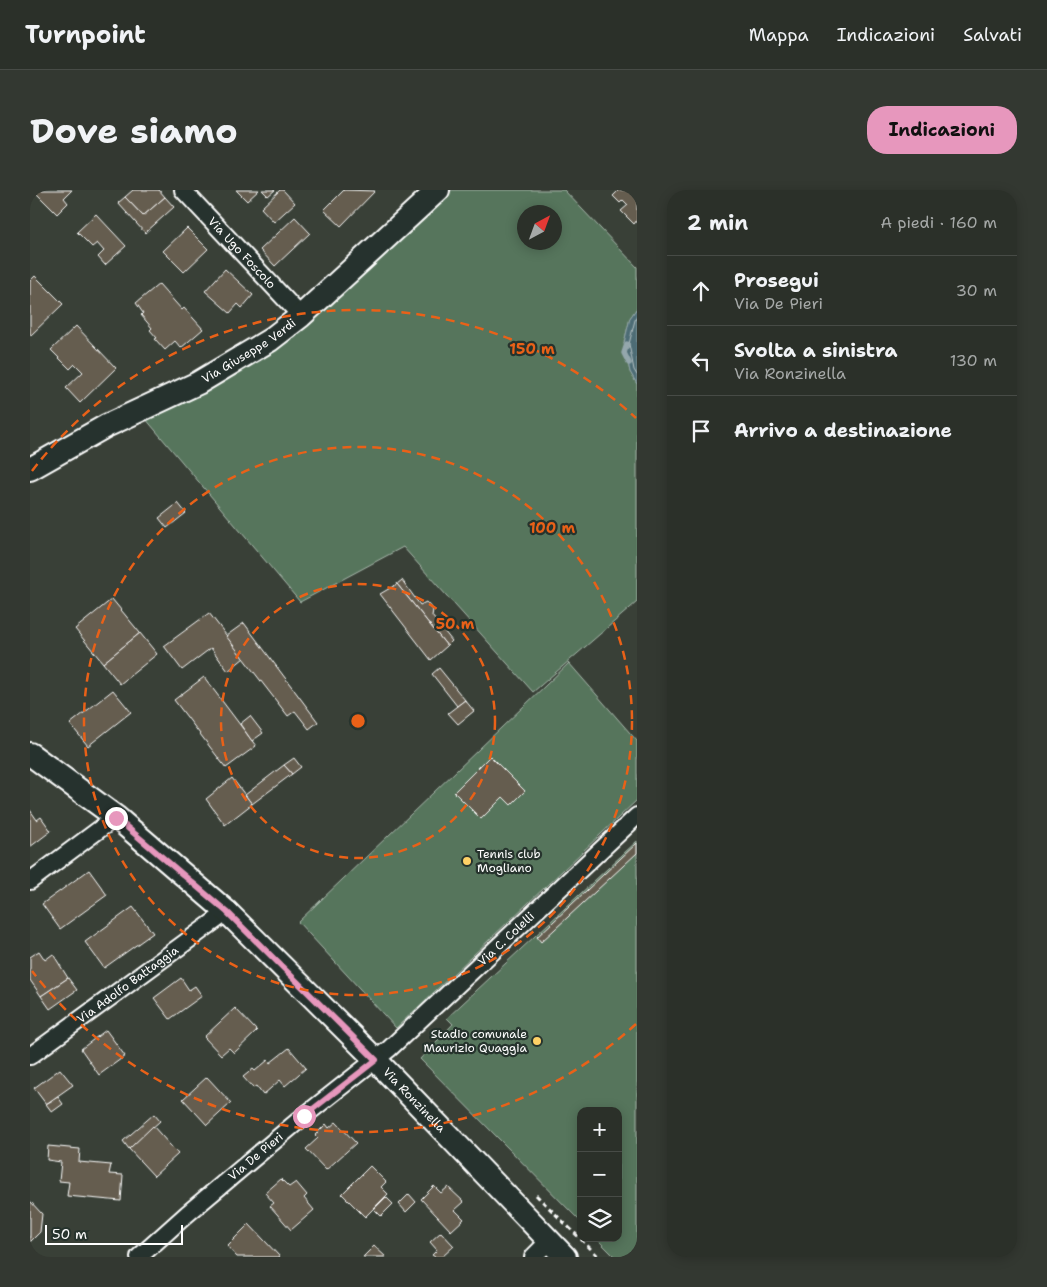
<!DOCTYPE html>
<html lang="it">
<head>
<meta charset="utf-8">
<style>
  body { margin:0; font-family:"Shantell Sans",sans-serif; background:#333831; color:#f1f3f6 }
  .controls { position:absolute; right:15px; bottom:15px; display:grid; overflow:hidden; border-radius:10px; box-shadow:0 2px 12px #0003 }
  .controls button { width:45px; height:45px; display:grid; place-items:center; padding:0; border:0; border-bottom:1px solid #474b46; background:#2b3029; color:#f1f3f6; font:25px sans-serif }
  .compass { position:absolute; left:487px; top:15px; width:45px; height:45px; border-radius:50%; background:#2b3029; box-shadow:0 2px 12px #0003; rotate:41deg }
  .scale { position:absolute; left:15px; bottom:12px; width:138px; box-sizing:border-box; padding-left:5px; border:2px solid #fff; border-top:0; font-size:14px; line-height:18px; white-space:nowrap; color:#fff; -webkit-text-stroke:4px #26332d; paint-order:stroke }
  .stop { position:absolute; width:15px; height:15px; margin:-11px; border:4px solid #e797bd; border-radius:50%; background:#fff }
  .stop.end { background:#e797bd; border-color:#fff; box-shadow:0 1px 5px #0008 }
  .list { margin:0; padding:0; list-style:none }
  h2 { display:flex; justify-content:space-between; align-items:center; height:65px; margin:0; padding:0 20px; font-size:21px }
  h2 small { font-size:16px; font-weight:400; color:#a6a9a8 }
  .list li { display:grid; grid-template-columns:32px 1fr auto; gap:15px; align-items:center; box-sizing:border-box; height:70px; padding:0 20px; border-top:1px solid #474b46 }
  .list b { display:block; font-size:19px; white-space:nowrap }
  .list p { margin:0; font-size:16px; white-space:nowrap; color:#a6a9a8 }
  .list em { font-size:16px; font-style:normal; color:#a6a9a8 }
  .icon { flex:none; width:28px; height:28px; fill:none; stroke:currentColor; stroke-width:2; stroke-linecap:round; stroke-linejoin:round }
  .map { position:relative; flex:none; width:607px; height:1067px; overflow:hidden; border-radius:20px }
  header { display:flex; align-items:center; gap:30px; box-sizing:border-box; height:70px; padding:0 25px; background:#2b3029; border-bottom:1px solid #474b46 }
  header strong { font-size:24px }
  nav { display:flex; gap:28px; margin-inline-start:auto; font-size:18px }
  .intro { display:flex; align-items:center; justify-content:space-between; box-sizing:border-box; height:120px; padding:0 30px }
  h1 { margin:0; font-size:35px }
  .button { padding:12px 22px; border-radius:20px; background:#e797bd; color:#111; font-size:18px; font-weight:700 }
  main { display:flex; gap:30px; padding:0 30px }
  aside { flex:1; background:#2b3029; border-radius:20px; box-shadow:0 2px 12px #0003 }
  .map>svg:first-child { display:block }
  .green { fill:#56745c; stroke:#aabaae; fill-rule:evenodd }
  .water { fill:#4d6c74; stroke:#94a7ac }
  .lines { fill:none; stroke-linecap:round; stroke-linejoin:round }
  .shore { stroke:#b8c4c7; stroke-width:1 }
  .stream { stroke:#94a7ac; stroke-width:5.5 }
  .building { fill:#655d4f; stroke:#fff }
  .street-casing { stroke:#fff; stroke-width:20 }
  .secondary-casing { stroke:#fff; stroke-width:26 }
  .path { stroke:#fff; stroke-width:3; stroke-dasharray:5 4; stroke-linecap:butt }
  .street { stroke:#26332d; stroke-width:16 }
  .secondary { stroke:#26332d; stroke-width:22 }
  .route { stroke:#e797bd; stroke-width:6 }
  .ring { fill:none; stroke:#e96118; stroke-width:2.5; stroke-dasharray:9 6 }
  .poi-dot { fill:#ffd166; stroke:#26332d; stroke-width:2 }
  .labels { text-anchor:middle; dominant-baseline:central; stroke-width:4.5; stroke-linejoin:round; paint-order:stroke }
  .street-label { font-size:12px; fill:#fff; stroke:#26332d }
  .poi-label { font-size:12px; fill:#fff; stroke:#26332d; text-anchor:start }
  .centre { fill:#e96118; stroke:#26332d; stroke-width:2.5 }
  .ring-label { font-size:15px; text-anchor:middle; font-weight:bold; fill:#e96118; stroke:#26332d; stroke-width:4.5; stroke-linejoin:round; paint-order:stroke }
</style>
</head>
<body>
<header>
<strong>Turnpoint</strong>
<nav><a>Mappa</a><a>Indicazioni</a><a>Salvati</a></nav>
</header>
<div class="intro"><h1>Dove siamo</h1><a class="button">Indicazioni</a></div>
<main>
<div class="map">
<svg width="607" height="1067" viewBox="0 0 607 1067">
  <rect width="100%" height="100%" fill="#394037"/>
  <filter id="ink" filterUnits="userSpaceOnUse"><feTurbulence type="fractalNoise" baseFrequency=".02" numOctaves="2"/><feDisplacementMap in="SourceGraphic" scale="10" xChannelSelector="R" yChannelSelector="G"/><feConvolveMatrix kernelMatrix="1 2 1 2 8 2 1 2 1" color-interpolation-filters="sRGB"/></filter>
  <g filter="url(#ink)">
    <g class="green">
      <path d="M 422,0 L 534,0 L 607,77 L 607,118 L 600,128 L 594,153 L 600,182 L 607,194 L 607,412 L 503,502 L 373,357 L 270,412 L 115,228 L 394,25 ZM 494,22 L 524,22 L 524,52 L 494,52 Z"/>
      <path d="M 539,473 L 607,551 L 607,610 L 366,838 L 268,732 Z"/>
      <path d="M 607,651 L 607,1067 L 585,1067 L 566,1048 L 588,1048 L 588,921 L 551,921 L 551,1032 L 390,869 L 423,834 L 417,828 Z"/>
    </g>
    <path class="water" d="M 607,118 L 607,194 L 600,182 L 594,153 L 600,128 Z"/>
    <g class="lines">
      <path class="shore" d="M 607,126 L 605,130 L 599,154 L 604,180 L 607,185"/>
      <path class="stream" d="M 597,154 L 594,163 L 599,173"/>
    </g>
    <g class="building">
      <path d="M 3,0 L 42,0 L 34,8 L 38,13 L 27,24 Z"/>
      <path d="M 103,0 L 129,0 L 135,7 L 113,26 L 95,7 Z"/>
      <path d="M 206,0 L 229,0 L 217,11 Z"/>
      <path d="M 232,0 L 245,0 L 238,6 Z"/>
      <path d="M 250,0 L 253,0 L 265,13 L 244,32 L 231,18 Z"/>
      <path d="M 314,0 L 345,1 L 311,36 L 294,20 Z"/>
      <path d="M 589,0 L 607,0 L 607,30 L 604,34 L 591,21 L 598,15 L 593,10 L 590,13 L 583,6 Z"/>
      <path d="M 95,7 L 113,26 L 135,7 L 144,17 L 115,43 L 88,13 Z"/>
      <path d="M 66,24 L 96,56 L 75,75 L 68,67 L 74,61 L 67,53 L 62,57 L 47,42 Z"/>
      <path d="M 265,27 L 280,43 L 245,76 L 230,60 Z"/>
      <path d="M 157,38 L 178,59 L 154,82 L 133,61 Z"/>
      <path d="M 195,79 L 223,105 L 212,118 L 208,114 L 200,123 L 175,101 Z"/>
      <path d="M 5,86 L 33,114 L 0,146 L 0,91 Z"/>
      <path d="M 129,94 L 152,120 L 154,118 L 173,139 L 151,158 L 145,151 L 135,160 L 125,149 L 127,148 L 120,140 L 122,138 L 111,125 L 113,123 L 106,113 Z"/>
      <path d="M 46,136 L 86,178 L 50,213 L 36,198 L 53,182 L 45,174 L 40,179 L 21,160 Z"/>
      <path d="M 148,313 L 156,323 L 137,338 L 129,328 Z"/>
      <path d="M 372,390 L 390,415 L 396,412 L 403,420 L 402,426 L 422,451 L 417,456 L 367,394 Z"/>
      <path d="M 367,394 L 417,456 L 401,470 L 350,404 Z"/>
      <path d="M 82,409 L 110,443 L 73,473 L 45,439 Z"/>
      <path d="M 179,423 L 214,468 L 198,481 L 181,458 L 152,480 L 134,456 Z"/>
      <path d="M 214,433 L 288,532 L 279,539 L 265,521 L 258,526 L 196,446 Z"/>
      <path d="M 110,443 L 127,464 L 90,494 L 73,473 Z"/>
      <path d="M 409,478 L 435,510 L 427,516 L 402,484 Z"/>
      <path d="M 174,487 L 226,556 L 196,578 L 144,510 Z"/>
      <path d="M 83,500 L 101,522 L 58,556 L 40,534 Z"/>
      <path d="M 435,510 L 444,521 L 428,534 L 418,523 Z"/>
      <path d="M 220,526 L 233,543 L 222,551 L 210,534 Z"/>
      <path d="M 460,566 L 495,601 L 481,615 L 473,607 L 451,629 L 424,602 Z"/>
      <path d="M 264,568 L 271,577 L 262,584 L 254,575 Z"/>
      <path d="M 254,575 L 262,584 L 222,614 L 215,605 Z"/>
      <path d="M 202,588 L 222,614 L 195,635 L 176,609 Z"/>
      <path d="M 0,620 L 7,630 L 11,627 L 21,641 L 0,657 Z"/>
      <path d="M 607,653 L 607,663 L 511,752 L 507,747 Z"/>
      <path d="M 59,680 L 77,705 L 30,739 L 12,714 Z"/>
      <path d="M 103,717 L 123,743 L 74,778 L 55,752 Z"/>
      <path d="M 9,761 L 15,770 L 23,764 L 38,788 L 11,806 L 0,790 L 0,767 Z"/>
      <path d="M 38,788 L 47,800 L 20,819 L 11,806 Z"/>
      <path d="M 151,788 L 159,800 L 165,796 L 172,806 L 140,829 L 124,808 Z"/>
      <path d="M 205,818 L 227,841 L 204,863 L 199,858 L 191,865 L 174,847 Z"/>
      <path d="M 76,840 L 95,866 L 69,885 L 51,859 Z"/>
      <path d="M 259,858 L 276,878 L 255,896 L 250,890 L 233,905 L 226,896 L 223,898 L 213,887 L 223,879 L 225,881 L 238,870 L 240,873 Z"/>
      <path d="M 30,879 L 43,895 L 16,914 L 4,898 Z"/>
      <path d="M 177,887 L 201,913 L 177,935 L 153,909 Z"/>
      <path d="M 28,907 L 33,914 L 22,922 L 16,914 Z"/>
      <path d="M 124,924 L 130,931 L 99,959 L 93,951 Z"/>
      <path d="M 306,932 L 326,953 L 296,980 L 276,959 L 288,948 L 285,945 L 296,934 L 299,938 Z"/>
      <path d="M 123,936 L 148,964 L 124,986 L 99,959 Z"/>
      <path d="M 18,956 L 50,959 L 49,972 L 81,975 L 79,984 L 93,985 L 91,1011 L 37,1006 L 39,992 L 29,991 L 31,972 L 17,970 Z"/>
      <path d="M 340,976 L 356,992 L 351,997 L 358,1004 L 335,1027 L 312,1004 Z"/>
      <path d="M 251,989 L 259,997 L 266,992 L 277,1005 L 274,1008 L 284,1020 L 261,1040 L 240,1016 L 244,1013 L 235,1003 Z"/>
      <path d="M 404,996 L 411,1003 L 418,997 L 434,1012 L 425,1020 L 434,1029 L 421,1041 L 391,1009 Z"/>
      <path d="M 379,1004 L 386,1012 L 376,1022 L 369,1014 Z"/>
      <path d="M 356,1007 L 363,1014 L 351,1026 L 344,1019 Z"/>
      <path d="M 0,1011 L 12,1024 L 10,1042 L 0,1052 Z"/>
      <path d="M 219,1034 L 250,1067 L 207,1067 L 197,1056 Z"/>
      <path d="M 411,1042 L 424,1056 L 412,1067 L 405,1067 L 402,1065 L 407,1060 L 400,1052 Z"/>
      <path d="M 344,1056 L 356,1067 L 333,1067 Z"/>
    </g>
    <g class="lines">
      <defs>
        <g id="street">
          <path id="s1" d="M 153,0 L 271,126"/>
          <path d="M 0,691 L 86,627"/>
          <path id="s2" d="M 0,866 L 197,722"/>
          <path id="s3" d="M 109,1067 L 157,1024 L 274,926 L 359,859 L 607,626"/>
          <path d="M 503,1067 L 519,1051"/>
        </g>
        <g id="secondary">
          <path id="s4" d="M 0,279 L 76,236 L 168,193 L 240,150 L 271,126 L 408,0"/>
          <path id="s5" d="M 0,564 L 86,627 L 197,722 L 339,863 L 535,1067"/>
        </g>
      </defs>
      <use href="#street" class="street-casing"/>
      <use href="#secondary" class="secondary-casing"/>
      <path class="path" d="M 506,1005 L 569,1067"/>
      <use href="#street" class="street"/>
      <use href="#secondary" class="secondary"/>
    </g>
  </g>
  <g class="lines" filter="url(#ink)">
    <path class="route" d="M 86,628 L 197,722 L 346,870 L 274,926"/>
  </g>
  <g class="ring">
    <circle cx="328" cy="531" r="137"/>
    <circle cx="328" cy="531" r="274"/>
    <path d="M606 834A411 411 0 0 1 2 781M2 281A411 411 0 0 1 606 228"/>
  </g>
  <g class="poi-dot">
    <circle cx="437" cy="671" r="5"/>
    <circle cx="507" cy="851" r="5"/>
  </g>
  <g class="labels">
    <g class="street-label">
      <text stroke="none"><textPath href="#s1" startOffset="86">Via Ugo Foscolo</textPath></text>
      <text stroke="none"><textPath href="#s4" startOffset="249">Via Giuseppe Verdi</textPath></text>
      <text stroke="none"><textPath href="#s3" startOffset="486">Via C. Colelli</textPath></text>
      <text stroke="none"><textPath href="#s2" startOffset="121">Via Adolfo Battaggia</textPath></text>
      <text stroke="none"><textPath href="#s5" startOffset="518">Via Ronzinella</textPath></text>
      <text stroke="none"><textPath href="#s3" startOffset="154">Via De Pieri</textPath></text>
    </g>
    <g class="poi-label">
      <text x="447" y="664">Tennis club<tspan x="447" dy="14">Mogliano</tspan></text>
      <text x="497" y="844" text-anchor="end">Stadio comunale<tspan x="497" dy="14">Maurizio Quaggia</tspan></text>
    </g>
  </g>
  <circle cx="328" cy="531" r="8" class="centre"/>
  <g class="ring-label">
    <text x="502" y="164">150 m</text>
    <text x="522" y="343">100 m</text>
    <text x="425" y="439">50 m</text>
  </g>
</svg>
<div class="controls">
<button>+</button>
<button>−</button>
<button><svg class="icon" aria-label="layers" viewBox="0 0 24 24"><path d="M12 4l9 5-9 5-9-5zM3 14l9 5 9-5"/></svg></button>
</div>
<svg class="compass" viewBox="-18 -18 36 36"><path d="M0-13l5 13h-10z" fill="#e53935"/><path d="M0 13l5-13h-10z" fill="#a6a9a8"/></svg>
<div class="scale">50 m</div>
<div class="stop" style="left:274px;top:926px"></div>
<div class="stop end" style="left:86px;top:628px"></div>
</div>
<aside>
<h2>2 min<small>A piedi · 160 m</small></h2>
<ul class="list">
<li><svg class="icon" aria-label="ahead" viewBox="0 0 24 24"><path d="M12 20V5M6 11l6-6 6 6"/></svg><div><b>Prosegui</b><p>Via De Pieri</p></div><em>30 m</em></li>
<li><svg class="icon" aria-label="left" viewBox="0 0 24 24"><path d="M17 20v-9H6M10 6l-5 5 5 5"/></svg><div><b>Svolta a sinistra</b><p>Via Ronzinella</p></div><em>130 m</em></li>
<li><svg class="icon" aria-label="arrive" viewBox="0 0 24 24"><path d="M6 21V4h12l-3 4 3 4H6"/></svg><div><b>Arrivo a destinazione</b></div></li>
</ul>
</aside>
</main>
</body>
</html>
